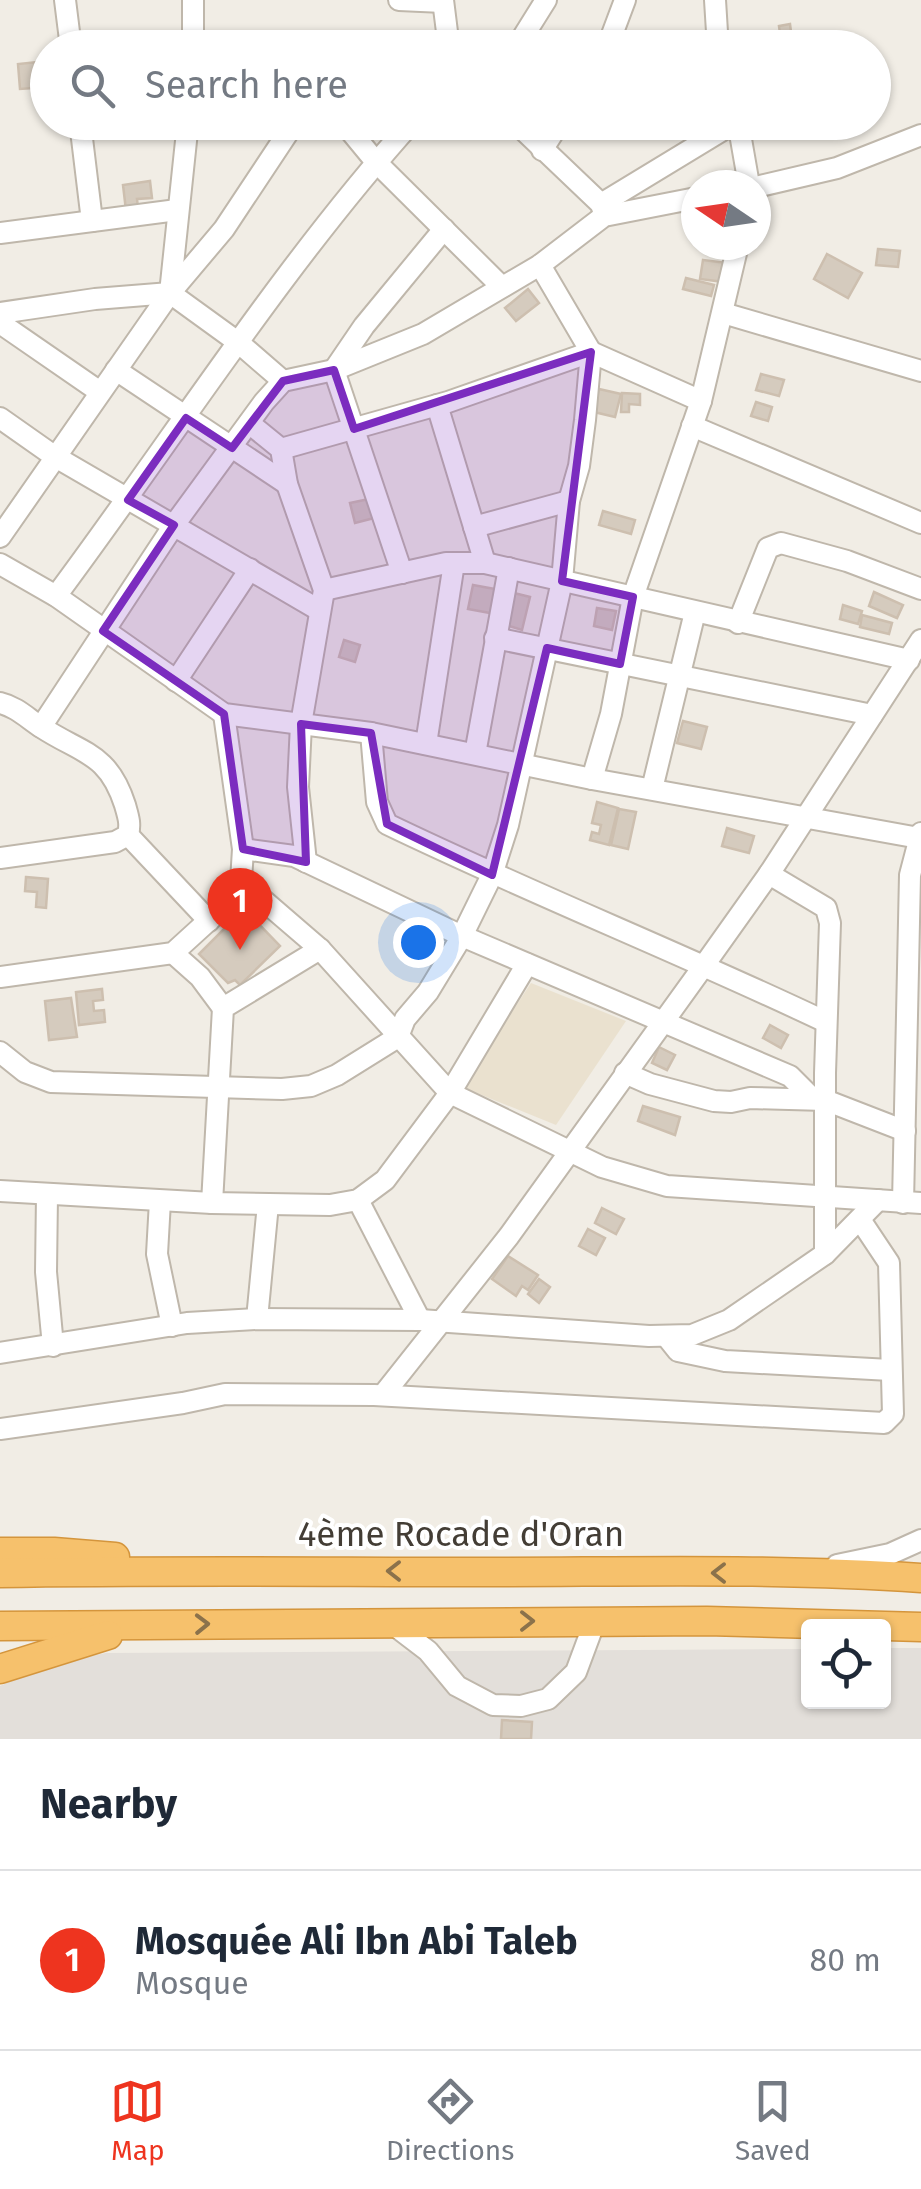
<!DOCTYPE html>
<html lang="en">
<head>
<meta charset="utf-8">
<style>
  body { margin:0; font-family:"Fira Sans",sans-serif; background:#f2f2f3; color:#1f2937 }
  .controls { position:absolute; right:30px; bottom:30px; display:grid; overflow:hidden; border-radius:10px; box-shadow:0 2px 8px #0004 }
  .controls button { width:90px; height:90px; display:grid; place-items:center; padding:0; border:0; border-bottom:2px solid #e0e1e3; background:#fff; color:#1f2937; font:50px sans-serif }
  .compass { position:absolute; left:681px; top:170px; width:90px; height:90px; border-radius:50%; background:#fff; box-shadow:0 2px 8px #0004; rotate:283deg }
  .you { position:absolute; left:418px; top:942px; width:35px; height:35px; margin:-25px; border:8px solid #fff; border-radius:50%; background:#1a73e8; box-shadow:0 0 0 15px #1a73e833 }
  .badge { display:grid; place-items:center; width:65px; height:65px; border-radius:50%; background:#ee341f; color:#fff; font-size:32px; font-weight:700 }
  .pin { position:absolute; translate:-50% -82px; filter:drop-shadow(0 2px 5px #0008) }
  .pin::after { content:''; position:absolute; top:52px; width:35px; height:30px; background:inherit; clip-path:polygon(0 0,100% 0,50% 100%) }
  .list { margin:0; padding:0; list-style:none }
  h2 { display:flex; justify-content:space-between; align-items:center; height:130px; margin:0; padding:0 40px; font-size:42px }
  h2 small { font-size:32px; font-weight:400; color:#747a83 }
  .list li { display:grid; grid-template-columns:65px 1fr auto; gap:30px; align-items:center; box-sizing:border-box; height:180px; padding:0 40px; border-top:2px solid #e0e1e3 }
  .list b { display:block; font-size:38px; white-space:nowrap }
  .list p { margin:0; font-size:32px; white-space:nowrap; color:#747a83 }
  .list em { font-size:32px; font-style:normal; color:#747a83 }
  .icon { flex:none; width:55px; height:55px; fill:none; stroke:currentColor; stroke-width:2; stroke-linecap:round; stroke-linejoin:round }
  .map { position:relative; flex:none; width:921px; height:1739px; overflow:hidden }
  .search { position:absolute; background:#fff; box-shadow:0 2px 8px #0004; left:30px; right:30px; top:30px; height:110px; display:flex; align-items:center; gap:25px; box-sizing:border-box; padding:0 35px; border-radius:55px; color:#747a83; font-size:38px }
  .sheet { height:310px; background:#fff }
  nav { display:flex; justify-content:space-around; align-items:center; box-sizing:border-box; height:140px; border-top:2px solid #e0e1e3; background:#fff; font-size:28px; color:#747a83 }
  nav a { display:grid; justify-items:center; gap:5px }
  nav .on { color:#ee341f }
  .map>svg:first-child { display:block }
  .industrial { fill:#e3dfda }
  .education { fill:#eae1cf }
  .building { fill:#d5cbbe; stroke:#cdbfaf; stroke-width:2.5 }
  .lines { fill:none; stroke-linecap:round; stroke-linejoin:round }
  .minor-casing { stroke:#bfb7ab; stroke-width:24 }
  .highway-casing { stroke:#d4953c; stroke-width:31 }
  .minor { stroke:#fff; stroke-width:20 }
  .highway { stroke:#f6c16c; stroke-width:28 }
  .oneway { stroke:#8b724b }
  .marked { fill:#7b2cbf; fill-opacity:0.2; stroke:#7b2cbf; stroke-width:8; stroke-linejoin:round }
  .labels { text-anchor:middle; dominant-baseline:central; stroke-width:8; stroke-linejoin:round; paint-order:stroke }
  .street-label { font-size:35px; fill:#433d35; stroke:#fff }
</style>
</head>
<body>
<div class="map">
<svg width="921" height="1739" viewBox="0 0 921 1739">
  <rect width="100%" height="100%" fill="#f1ede5"/>
  <path class="industrial" d="M 884,1648 L 921,1648 L 921,1739 L 0,1739 L 0,1686 L 52,1663 L 106,1653 L 808,1649 L 808,1702 L 884,1702 Z"/>
  <path class="education" d="M 531,983 L 626,1021 L 556,1125 L 462,1087 Z"/>
  <g class="building">
    <path d="M 790,24 L 793,48 L 782,48 L 779,26 Z"/>
    <path d="M 48,61 L 48,87 L 20,89 L 18,64 Z"/>
    <path d="M 150,181 L 152,198 L 137,199 L 139,217 L 127,219 L 123,185 Z"/>
    <path d="M 878,249 L 900,251 L 898,267 L 876,265 Z"/>
    <path d="M 827,254 L 862,273 L 848,298 L 814,279 Z"/>
    <path d="M 703,260 L 727,263 L 724,282 L 700,279 Z"/>
    <path d="M 686,278 L 714,285 L 711,296 L 683,289 Z"/>
    <path d="M 528,289 L 539,303 L 516,321 L 505,308 Z"/>
    <path d="M 761,374 L 784,380 L 779,396 L 756,390 Z"/>
    <path d="M 599,389 L 621,394 L 615,417 L 594,412 Z"/>
    <path d="M 622,393 L 640,394 L 640,405 L 629,404 L 629,412 L 621,412 Z"/>
    <path d="M 756,402 L 772,407 L 768,421 L 751,416 Z"/>
    <path d="M 369,499 L 374,518 L 355,523 L 350,503 Z"/>
    <path d="M 603,511 L 635,520 L 631,534 L 599,525 Z"/>
    <path d="M 473,585 L 495,589 L 490,613 L 468,609 Z"/>
    <path d="M 874,592 L 903,605 L 897,618 L 869,606 Z"/>
    <path d="M 514,593 L 530,597 L 522,630 L 506,625 Z"/>
    <path d="M 843,605 L 862,611 L 858,624 L 840,619 Z"/>
    <path d="M 597,608 L 616,611 L 612,630 L 594,626 Z"/>
    <path d="M 862,615 L 892,623 L 889,634 L 860,627 Z"/>
    <path d="M 344,640 L 360,645 L 355,662 L 339,657 Z"/>
    <path d="M 683,721 L 707,727 L 701,749 L 677,743 Z"/>
    <path d="M 597,802 L 618,808 L 609,845 L 590,840 L 592,832 L 599,834 L 601,825 L 592,823 Z"/>
    <path d="M 619,809 L 636,812 L 628,849 L 611,845 Z"/>
    <path d="M 727,828 L 754,836 L 749,853 L 722,846 Z"/>
    <path d="M 26,877 L 48,879 L 46,908 L 36,907 L 37,892 L 25,891 Z"/>
    <path d="M 250,915 L 280,946 L 240,985 L 235,980 L 228,983 L 199,954 L 231,922 L 247,926 Z"/>
    <path d="M 102,989 L 103,1000 L 93,1001 L 94,1011 L 104,1010 L 105,1022 L 79,1025 L 76,992 Z"/>
    <path d="M 71,998 L 77,1037 L 49,1040 L 45,1001 Z"/>
    <path d="M 770,1025 L 788,1035 L 781,1048 L 763,1038 Z"/>
    <path d="M 659,1047 L 675,1055 L 667,1070 L 652,1063 Z"/>
    <path d="M 643,1106 L 680,1117 L 675,1135 L 638,1121 Z"/>
    <path d="M 602,1208 L 624,1219 L 616,1234 L 595,1223 Z"/>
    <path d="M 588,1229 L 605,1238 L 596,1255 L 579,1246 Z"/>
    <path d="M 508,1256 L 538,1275 L 528,1290 L 522,1286 L 516,1296 L 492,1279 Z"/>
    <path d="M 539,1279 L 550,1287 L 539,1303 L 528,1294 Z"/>
    <path d="M 502,1720 L 532,1722 L 531,1739 L 501,1739 Z"/>
  </g>
  <g class="lines">
    <defs>
      <g id="minor">
        <path d="M 65,0 L 71,48"/>
        <path d="M 399,0 L 443,2"/>
        <path d="M 443,0 L 449,48"/>
        <path d="M 715,0 L 718,48"/>
        <path d="M 193,48 L 193,0"/>
        <path d="M 516,48 L 546,0"/>
        <path d="M 607,48 L 625,0"/>
        <path d="M 80,122 L 92,221"/>
        <path d="M 343,122 L 376,162 L 502,287"/>
        <path d="M 515,122 L 601,204 L 604,214"/>
        <path d="M 738,122 L 749,185"/>
        <path d="M 542,150 L 560,122"/>
        <path d="M 756,187 L 837,168 L 921,135"/>
        <path d="M 601,204 L 736,122"/>
        <path d="M 0,233 L 177,210"/>
        <path d="M 170,293 L 188,122"/>
        <path d="M 0,313 L 95,299 L 170,293 L 239,343 L 283,381"/>
        <path d="M 723,313 L 921,371"/>
        <path d="M 0,323 L 100,392"/>
        <path d="M 116,370 L 287,484"/>
        <path d="M 437,405 L 485,563"/>
        <path d="M 0,418 L 54,456 L 319,610"/>
        <path d="M 249,423 L 281,449 L 287,484 L 324,590 L 301,724 L 298,787 L 306,862"/>
        <path d="M 692,426 L 921,523"/>
        <path d="M 281,449 L 448,402 L 591,352 L 701,401"/>
        <path d="M 474,527 L 569,501"/>
        <path d="M 0,537 L 170,293 L 224,229 L 295,122"/>
        <path d="M 0,564 L 56,596 L 224,714 L 371,733 L 592,779 L 919,838"/>
        <path d="M 402,573 L 334,370 L 364,326 L 444,229"/>
        <path d="M 324,590 L 446,563 L 485,563 L 909,660"/>
        <path d="M 56,596 C 173,439 281,268 412,122"/>
        <path d="M 738,623 L 768,548 L 781,543 L 847,561 L 921,589"/>
        <path d="M 495,638 L 872,715"/>
        <path d="M 176,681 L 250,569"/>
        <path d="M 0,703 C 17,707 27,718 41,727 C 82,754 108,752 125,805 C 128,816 131,823 128,835 L 115,842 L 0,858"/>
        <path d="M 41,727 L 174,525 L 264,402 L 283,381 L 334,370 L 423,334 L 540,265 L 604,216 L 696,198"/>
        <path d="M 371,733 L 377,802 L 387,824 C 532,894 681,953 826,1022"/>
        <path d="M 426,744 L 454,563"/>
        <path d="M 475,754 L 509,568"/>
        <path d="M 592,779 L 611,714 L 633,597 L 701,401 L 738,245"/>
        <path d="M 652,789 L 695,612"/>
        <path d="M 128,835 L 209,921"/>
        <path d="M 243,849 L 294,856 L 462,936 L 790,1076 L 813,1099"/>
        <path d="M 769,874 L 826,908 L 830,923 L 825,1073 L 825,1254"/>
        <path d="M 241,881 L 320,949 L 450,1093 L 602,1167 L 667,1186 L 921,1203"/>
        <path d="M 173,953 L 200,977 L 223,1008"/>
        <path d="M 0,977 L 173,953 L 218,912 L 241,881 L 243,849 L 224,714"/>
        <path d="M 0,1052 L 25,1072 L 51,1082 L 282,1089 L 311,1086 L 337,1075 L 398,1037 L 405,1019 L 428,992 L 462,936 L 492,875 L 508,825 L 562,581 L 569,501 L 579,466 L 585,420 L 591,352 L 540,265"/>
        <path d="M 625,1073 L 650,1084 L 714,1101 L 731,1102 L 750,1098 L 825,1100 L 905,1131"/>
        <path d="M 0,1191 L 212,1203 L 330,1205 L 358,1200 L 385,1180 L 450,1093 L 527,964"/>
        <path d="M 47,1195 L 46,1272 L 53,1346"/>
        <path d="M 358,1200 L 420,1320"/>
        <path d="M 160,1201 L 157,1254 L 172,1326"/>
        <path d="M 212,1203 L 223,1008 L 320,949"/>
        <path d="M 903,1203 L 910,875 L 921,833"/>
        <path d="M 257,1319 L 268,1204"/>
        <path d="M 666,1336 L 678,1351 L 725,1361 L 890,1370"/>
        <path d="M 0,1353 L 187,1323 L 257,1319 L 420,1320 L 649,1336 L 692,1335 L 729,1320 L 825,1254 L 878,1200"/>
        <path d="M 383,1395 L 509,1236 L 705,964 L 769,874 L 921,640"/>
        <path d="M 0,1429 L 183,1403 L 225,1394 L 374,1395 L 884,1423 L 893,1414 L 889,1263 L 861,1221"/>
        <path d="M 837,1565 L 890,1554 L 921,1540"/>
        <path d="M 390,1622 L 428,1651 L 457,1686 L 493,1705 L 521,1706 L 548,1699 L 576,1672 L 595,1621"/>
      </g>
      <g id="highway">
        <path d="M 0,1552 L 54,1552 L 115,1557"/>
        <path d="M 0,1573 C 162,1570 325,1572 487,1572 C 631,1572 777,1568 921,1578"/>
        <path d="M 0,1626 L 707,1621 L 921,1627"/>
        <path d="M 0,1669 L 108,1635"/>
      </g>
    </defs>
    <use href="#minor" class="minor-casing"/>
    <use href="#highway" class="highway-casing"/>
    <use href="#minor" class="minor"/>
    <use href="#highway" class="highway"/>
  </g>
  <defs><path id="oneway-chevron" d="M-2-3.5L2.5 0L-2 3.5" fill="none" stroke-width="1.6" stroke-linecap="round" stroke-linejoin="round" transform="scale(2.5)"/></defs>
  <g class="oneway">
    <use href="#oneway-chevron" transform="translate(394 1571) rotate(-180)"/>
    <use href="#oneway-chevron" transform="translate(719 1573) rotate(-180)"/>
    <use href="#oneway-chevron" transform="translate(527 1621)"/>
    <use href="#oneway-chevron" transform="translate(202 1624) rotate(-1)"/>
  </g>
  <path class="marked" d="M 591,352 L 562,581 L 633,597 L 620,664 L 547,648 L 492,875 L 387,824 L 371,733 L 301,724 L 306,862 L 243,849 L 224,714 L 103,631 L 174,525 L 128,500 L 186,418 L 232,448 L 283,381 L 334,370 L 354,429 Z"/>
  <g class="labels">
    <g class="street-label">
      <text x="461" y="1534">4ème Rocade d'Oran</text>
    </g>
  </g>
</svg>
<div class="controls">
<button><svg class="icon" aria-label="locate" viewBox="0 0 24 24"><circle cx="12" cy="12" r="6"/><path d="M12 2v4M12 18v4M2 12h4M18 12h4"/></svg></button>
</div>
<svg class="compass" viewBox="-18 -18 36 36"><path d="M0-13l5 13h-10z" fill="#e53935"/><path d="M0 13l5-13h-10z" fill="#747a83"/></svg>
<div class="you"></div>
<div class="pin badge" style="left:240px;top:950px">1</div>
<div class="search"><svg class="icon" aria-label="search" viewBox="0 0 24 24"><circle cx="10" cy="10" r="6"/><path d="M15 15l6 6"/></svg>Search here</div>
</div>
<section class="sheet">
<h2>Nearby<small></small></h2>
<ul class="list">
<li><span class="badge">1</span><div><b>Mosquée Ali Ibn Abi Taleb</b><p>Mosque</p></div><em>80 m</em></li>
</ul>
</section>
<nav>
<a class="on"><svg class="icon" aria-label="map" viewBox="0 0 24 24"><path d="M3 6l6-2 6 2 6-2v14l-6 2-6-2-6 2zM9 4v14M15 6v14"/></svg>Map</a>
<a><svg class="icon" aria-label="directions" viewBox="0 0 24 24"><path d="M12 3l9 9-9 9-9-9zM9 14v-3h6M13 9l2 2-2 2"/></svg>Directions</a>
<a><svg class="icon" aria-label="saved" viewBox="0 0 24 24"><path d="M7 4h10v16l-5-4-5 4z"/></svg>Saved</a>
</nav>
</body>
</html>
